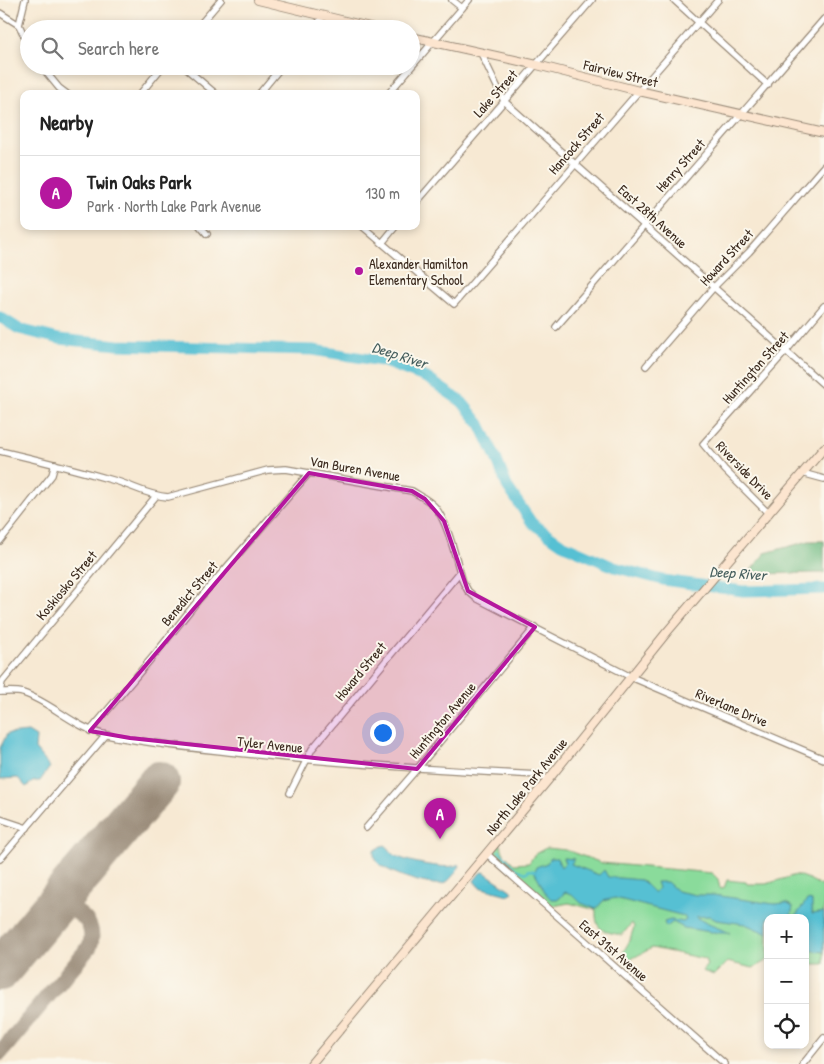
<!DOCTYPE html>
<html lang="en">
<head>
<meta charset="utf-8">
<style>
  body { margin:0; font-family:"Patrick Hand",sans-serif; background:#f6f6f6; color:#222 }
  .controls { position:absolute; right:15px; bottom:15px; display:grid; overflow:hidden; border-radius:10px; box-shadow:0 2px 8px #0003 }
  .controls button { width:45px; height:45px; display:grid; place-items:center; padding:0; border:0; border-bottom:1px solid #e0e0e0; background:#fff; color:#222; font:25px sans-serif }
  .you { position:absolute; left:382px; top:732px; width:18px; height:18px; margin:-12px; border:4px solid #fff; border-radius:50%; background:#1a73e8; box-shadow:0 0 0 8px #1a73e833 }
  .badge { display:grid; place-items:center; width:32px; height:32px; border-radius:50%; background:#b5179e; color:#fff; font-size:16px; font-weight:700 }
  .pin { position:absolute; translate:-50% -41px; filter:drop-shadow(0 1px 2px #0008) }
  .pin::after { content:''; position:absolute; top:26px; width:18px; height:15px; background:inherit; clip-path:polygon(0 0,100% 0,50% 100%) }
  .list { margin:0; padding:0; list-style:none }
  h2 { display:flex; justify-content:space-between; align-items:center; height:65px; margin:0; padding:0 20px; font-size:21px }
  h2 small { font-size:16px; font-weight:400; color:#767676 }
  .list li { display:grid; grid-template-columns:32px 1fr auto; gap:15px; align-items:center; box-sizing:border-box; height:75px; padding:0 20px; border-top:1px solid #e0e0e0 }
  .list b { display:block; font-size:19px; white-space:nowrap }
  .list p { margin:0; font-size:16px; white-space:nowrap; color:#767676 }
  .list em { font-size:16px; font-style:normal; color:#767676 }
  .icon { flex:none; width:28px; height:28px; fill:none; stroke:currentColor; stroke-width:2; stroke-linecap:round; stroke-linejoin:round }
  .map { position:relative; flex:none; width:824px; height:1064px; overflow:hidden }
  .search { position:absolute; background:#fff; box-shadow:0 2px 8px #0003; left:20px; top:20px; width:400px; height:55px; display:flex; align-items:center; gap:12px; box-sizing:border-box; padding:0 18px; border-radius:28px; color:#767676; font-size:19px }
  .panel { position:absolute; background:#fff; box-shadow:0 2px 8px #0003; left:20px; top:90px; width:400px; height:140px; border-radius:10px }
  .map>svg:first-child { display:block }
  .green { fill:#8adb9b; stroke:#62825c }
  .forest { fill:#6fbb83; stroke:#557250 }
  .water { fill:#57c0d3; stroke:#497578 }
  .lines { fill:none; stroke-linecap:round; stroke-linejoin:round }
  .stream { stroke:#57c0d3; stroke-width:2 }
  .river { stroke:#57c0d3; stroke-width:11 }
  .taxiway { stroke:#998a78; stroke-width:16 }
  .runway { stroke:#998a78; stroke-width:42 }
  .street-casing { stroke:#998a78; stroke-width:8 }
  .secondary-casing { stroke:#998a78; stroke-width:10 }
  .street { stroke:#fff; stroke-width:5.5 }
  .secondary { stroke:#fce5cf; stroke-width:8 }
  .marked { fill:#b5179e; fill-opacity:0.2; stroke:#b5179e; stroke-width:4; stroke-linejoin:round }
  .poi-dot { fill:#b5179e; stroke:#fbf7ec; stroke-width:2 }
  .labels { text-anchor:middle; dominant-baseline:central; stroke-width:4; stroke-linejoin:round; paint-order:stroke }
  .street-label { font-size:14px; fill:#3b2a1e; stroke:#fbf7ec }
  .poi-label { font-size:14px; fill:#3b2a1e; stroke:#fbf7ec; text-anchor:start }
  .water-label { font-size:15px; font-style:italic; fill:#455e5d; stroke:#fbf7ec }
</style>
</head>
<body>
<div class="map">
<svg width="824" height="1064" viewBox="0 0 824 1064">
  <rect width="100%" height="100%" fill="#fbf7ec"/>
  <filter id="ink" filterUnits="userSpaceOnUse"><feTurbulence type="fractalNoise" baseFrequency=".02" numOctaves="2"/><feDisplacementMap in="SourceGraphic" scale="10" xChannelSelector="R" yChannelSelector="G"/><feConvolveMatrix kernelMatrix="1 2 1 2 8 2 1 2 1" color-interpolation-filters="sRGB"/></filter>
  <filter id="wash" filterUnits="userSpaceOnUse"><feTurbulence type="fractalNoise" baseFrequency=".0096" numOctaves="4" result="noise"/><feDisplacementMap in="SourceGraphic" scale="20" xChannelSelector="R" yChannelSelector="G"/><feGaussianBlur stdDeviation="1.12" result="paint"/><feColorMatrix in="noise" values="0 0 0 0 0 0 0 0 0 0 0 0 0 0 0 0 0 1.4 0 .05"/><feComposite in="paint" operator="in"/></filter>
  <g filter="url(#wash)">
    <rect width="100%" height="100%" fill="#f7e9d3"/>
    <path class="green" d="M 499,842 L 504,854 L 514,864 L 529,863 L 535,854 L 546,848 L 566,850 L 602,863 L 712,873 L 718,879 L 720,889 L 724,888 L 727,880 L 746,882 L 747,884 L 766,884 L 796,875 L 807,878 L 824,887 L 824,964 L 808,964 L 805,968 L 805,918 L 768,918 L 768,960 L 753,968 L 727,962 L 714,975 L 702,971 L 707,965 L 705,959 L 652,948 L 629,960 L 622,954 L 629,942 L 634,927 L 632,923 L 622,935 C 604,932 595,931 596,910 L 569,903 L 553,906 L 494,854 L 495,849 Z"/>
    <path class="forest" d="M 809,541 L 824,541 L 824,573 L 748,574 L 765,553 Z"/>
    <g class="water">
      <path d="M 28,732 L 36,737 L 35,749 L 50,767 L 40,781 L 34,781 L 26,787 L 18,778 L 0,779 L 0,748 L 7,734 Z"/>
      <path d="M 385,845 C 390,848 391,853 396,856 C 407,862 450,871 459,864 L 460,866 C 456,871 451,880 445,883 C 433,889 385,872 377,862 C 374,859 374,855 374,851 L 382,846 Z"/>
      <path d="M 550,858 L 557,858 L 561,867 L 565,863 L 563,858 L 574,859 L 571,864 L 599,875 L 604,870 L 608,877 L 641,880 L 654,893 L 658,888 L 656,882 L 667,882 L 677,891 L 696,895 L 713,895 L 774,904 L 786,903 L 793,907 L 791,915 L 795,917 L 807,900 L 812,901 L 812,914 L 824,912 L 824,952 L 805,950 L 805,918 L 768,918 L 768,934 L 745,924 L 716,920 L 709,916 L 696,917 L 706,923 L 730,933 L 718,933 L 684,928 L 673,922 L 666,927 L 664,922 L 671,920 L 683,922 L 686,920 L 684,916 L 615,898 L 603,901 L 596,909 L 581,903 L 572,894 L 565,892 L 559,899 L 551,899 C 542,891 542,883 535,873 L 536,867 L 547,863 Z"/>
      <path d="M 484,872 L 513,892 L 508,895 L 479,887 L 474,881 L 480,873 Z"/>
    </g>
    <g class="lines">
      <path class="stream" d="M 499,851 L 516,869 L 526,873 L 529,870 L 535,871"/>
      <path class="river" d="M 0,317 L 19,329 L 59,339 L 118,345 L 313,350 L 382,361 L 427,378 L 462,402 L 480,424 L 496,458 L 507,486 L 532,523 L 562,544 L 614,567 L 663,580 L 743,591 L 824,589"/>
      <path class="taxiway" d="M 0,1053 L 90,946 C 97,920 78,913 59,901"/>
      <path class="runway" d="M 0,970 L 159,782"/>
    </g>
  </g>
  <g filter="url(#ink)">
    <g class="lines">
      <defs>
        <g id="street">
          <path d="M 25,0 L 19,25 L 29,46"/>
          <path d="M 452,0 L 462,8"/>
          <path d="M 674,0 L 768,85"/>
          <path d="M 0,13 L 19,25"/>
          <path d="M 196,29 L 221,0"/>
          <path d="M 313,29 L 324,16"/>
          <path d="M 481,53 L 504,101 L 824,385"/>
          <path d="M 41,66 L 59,88 L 67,94"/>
          <path d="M 183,66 L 216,94"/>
          <path d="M 140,94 L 163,66"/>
          <path d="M 259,94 L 282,66"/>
          <path d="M 388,94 L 469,0"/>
          <path d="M 416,203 L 592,0"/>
          <path d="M 200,226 L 207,234"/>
          <path d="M 362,226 L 454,304 L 718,0"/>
          <path d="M 382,243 L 396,226"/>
          <path d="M 556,327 L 824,19"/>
          <path d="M 646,366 L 714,287 L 749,252 L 824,166"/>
          <path d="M 0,451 C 39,460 78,470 116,481 C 133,486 149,496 168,497 L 268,470 L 286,469 L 412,491 C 420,496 429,500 435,507 C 449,524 456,561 463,582 L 468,591 L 476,598 L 631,677 L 824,759"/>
          <path d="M 802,473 L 824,479"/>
          <path d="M 769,514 L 725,470 L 703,444 L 786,351 L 824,306"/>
          <path d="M 0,541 L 52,475 L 55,464"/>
          <path d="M 0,692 C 7,692 16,691 23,693 C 53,703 75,729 107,735 C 150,744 194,748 238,753 C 338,764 439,770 539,775 L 548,780"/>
          <path d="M 0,692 L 2,682 L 156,496"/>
          <path d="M 90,731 L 156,653 L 199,599 L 309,473"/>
          <path d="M 290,793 L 312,749 L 460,572"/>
          <path d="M 0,819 L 27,828"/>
          <path d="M 366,828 L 417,769 L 535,627"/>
          <path d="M 487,854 L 725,1064"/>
          <path d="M 0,859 L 106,735"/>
          <path d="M 803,1064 L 824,1038"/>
        </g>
        <g id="secondary">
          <path d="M 258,0 L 378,29"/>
          <path d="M 411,37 L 537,65 L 639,91 L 824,133"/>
          <path d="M 311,1064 L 548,780 L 667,632 L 824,448"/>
        </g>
      </defs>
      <use href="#street" class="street-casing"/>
      <use href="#secondary" class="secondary-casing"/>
      <use href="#street" class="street"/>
      <use href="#secondary" class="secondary"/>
    </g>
  </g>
  <path class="marked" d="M 309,473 L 412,491 L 425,499 L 444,521 L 468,591 L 535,627 L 417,769 L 130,738 L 90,731 Z"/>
  <circle class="poi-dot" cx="359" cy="271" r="5"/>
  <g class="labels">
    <g class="street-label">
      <text transform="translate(621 73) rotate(14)">Fairview Street</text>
      <text transform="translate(495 93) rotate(-48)">Lake Street</text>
      <text transform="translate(576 143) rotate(-49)">Hancock Street</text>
      <text transform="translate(680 165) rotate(-48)">Henry Street</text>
      <text transform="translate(653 216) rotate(42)">East 28th Avenue</text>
      <text transform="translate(726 257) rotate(-47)">Howard Street</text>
      <text transform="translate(755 367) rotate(-48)">Huntington Street</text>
      <text transform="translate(355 468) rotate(10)">Van Buren Avenue</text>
      <text transform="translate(745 470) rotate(46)">Riverside Drive</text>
      <text transform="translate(66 585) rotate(-50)">Koskiosko Street</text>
      <text transform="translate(189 593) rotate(-50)">Benedict Street</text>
      <text transform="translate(360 671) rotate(-50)">Howard Street</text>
      <text transform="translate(732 707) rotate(23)">Riverlane Drive</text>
      <text transform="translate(442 720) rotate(-50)">Huntington Avenue</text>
      <text transform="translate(270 744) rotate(6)">Tyler Avenue</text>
      <text transform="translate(526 786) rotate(-51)">North Lake Park Avenue</text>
      <text transform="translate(614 950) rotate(41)">East 31st Avenue</text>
    </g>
    <g class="poi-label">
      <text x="369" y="263">Alexander Hamilton<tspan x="369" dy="16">Elementary School</tspan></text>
    </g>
    <g class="water-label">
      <text transform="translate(400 355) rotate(18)">Deep River</text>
      <text transform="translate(738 573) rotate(4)">Deep River</text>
    </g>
  </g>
</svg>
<div class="controls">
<button>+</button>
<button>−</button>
<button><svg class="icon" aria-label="locate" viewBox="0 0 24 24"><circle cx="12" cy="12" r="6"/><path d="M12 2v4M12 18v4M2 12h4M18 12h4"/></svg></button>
</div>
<div class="you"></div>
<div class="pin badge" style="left:440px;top:839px">A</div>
<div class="search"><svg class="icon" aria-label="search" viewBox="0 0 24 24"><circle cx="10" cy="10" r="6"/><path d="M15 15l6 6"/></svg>Search here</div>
<section class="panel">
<h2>Nearby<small></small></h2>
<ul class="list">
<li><span class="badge">A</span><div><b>Twin Oaks Park</b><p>Park · North Lake Park Avenue</p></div><em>130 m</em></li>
</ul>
</section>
</div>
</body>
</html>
